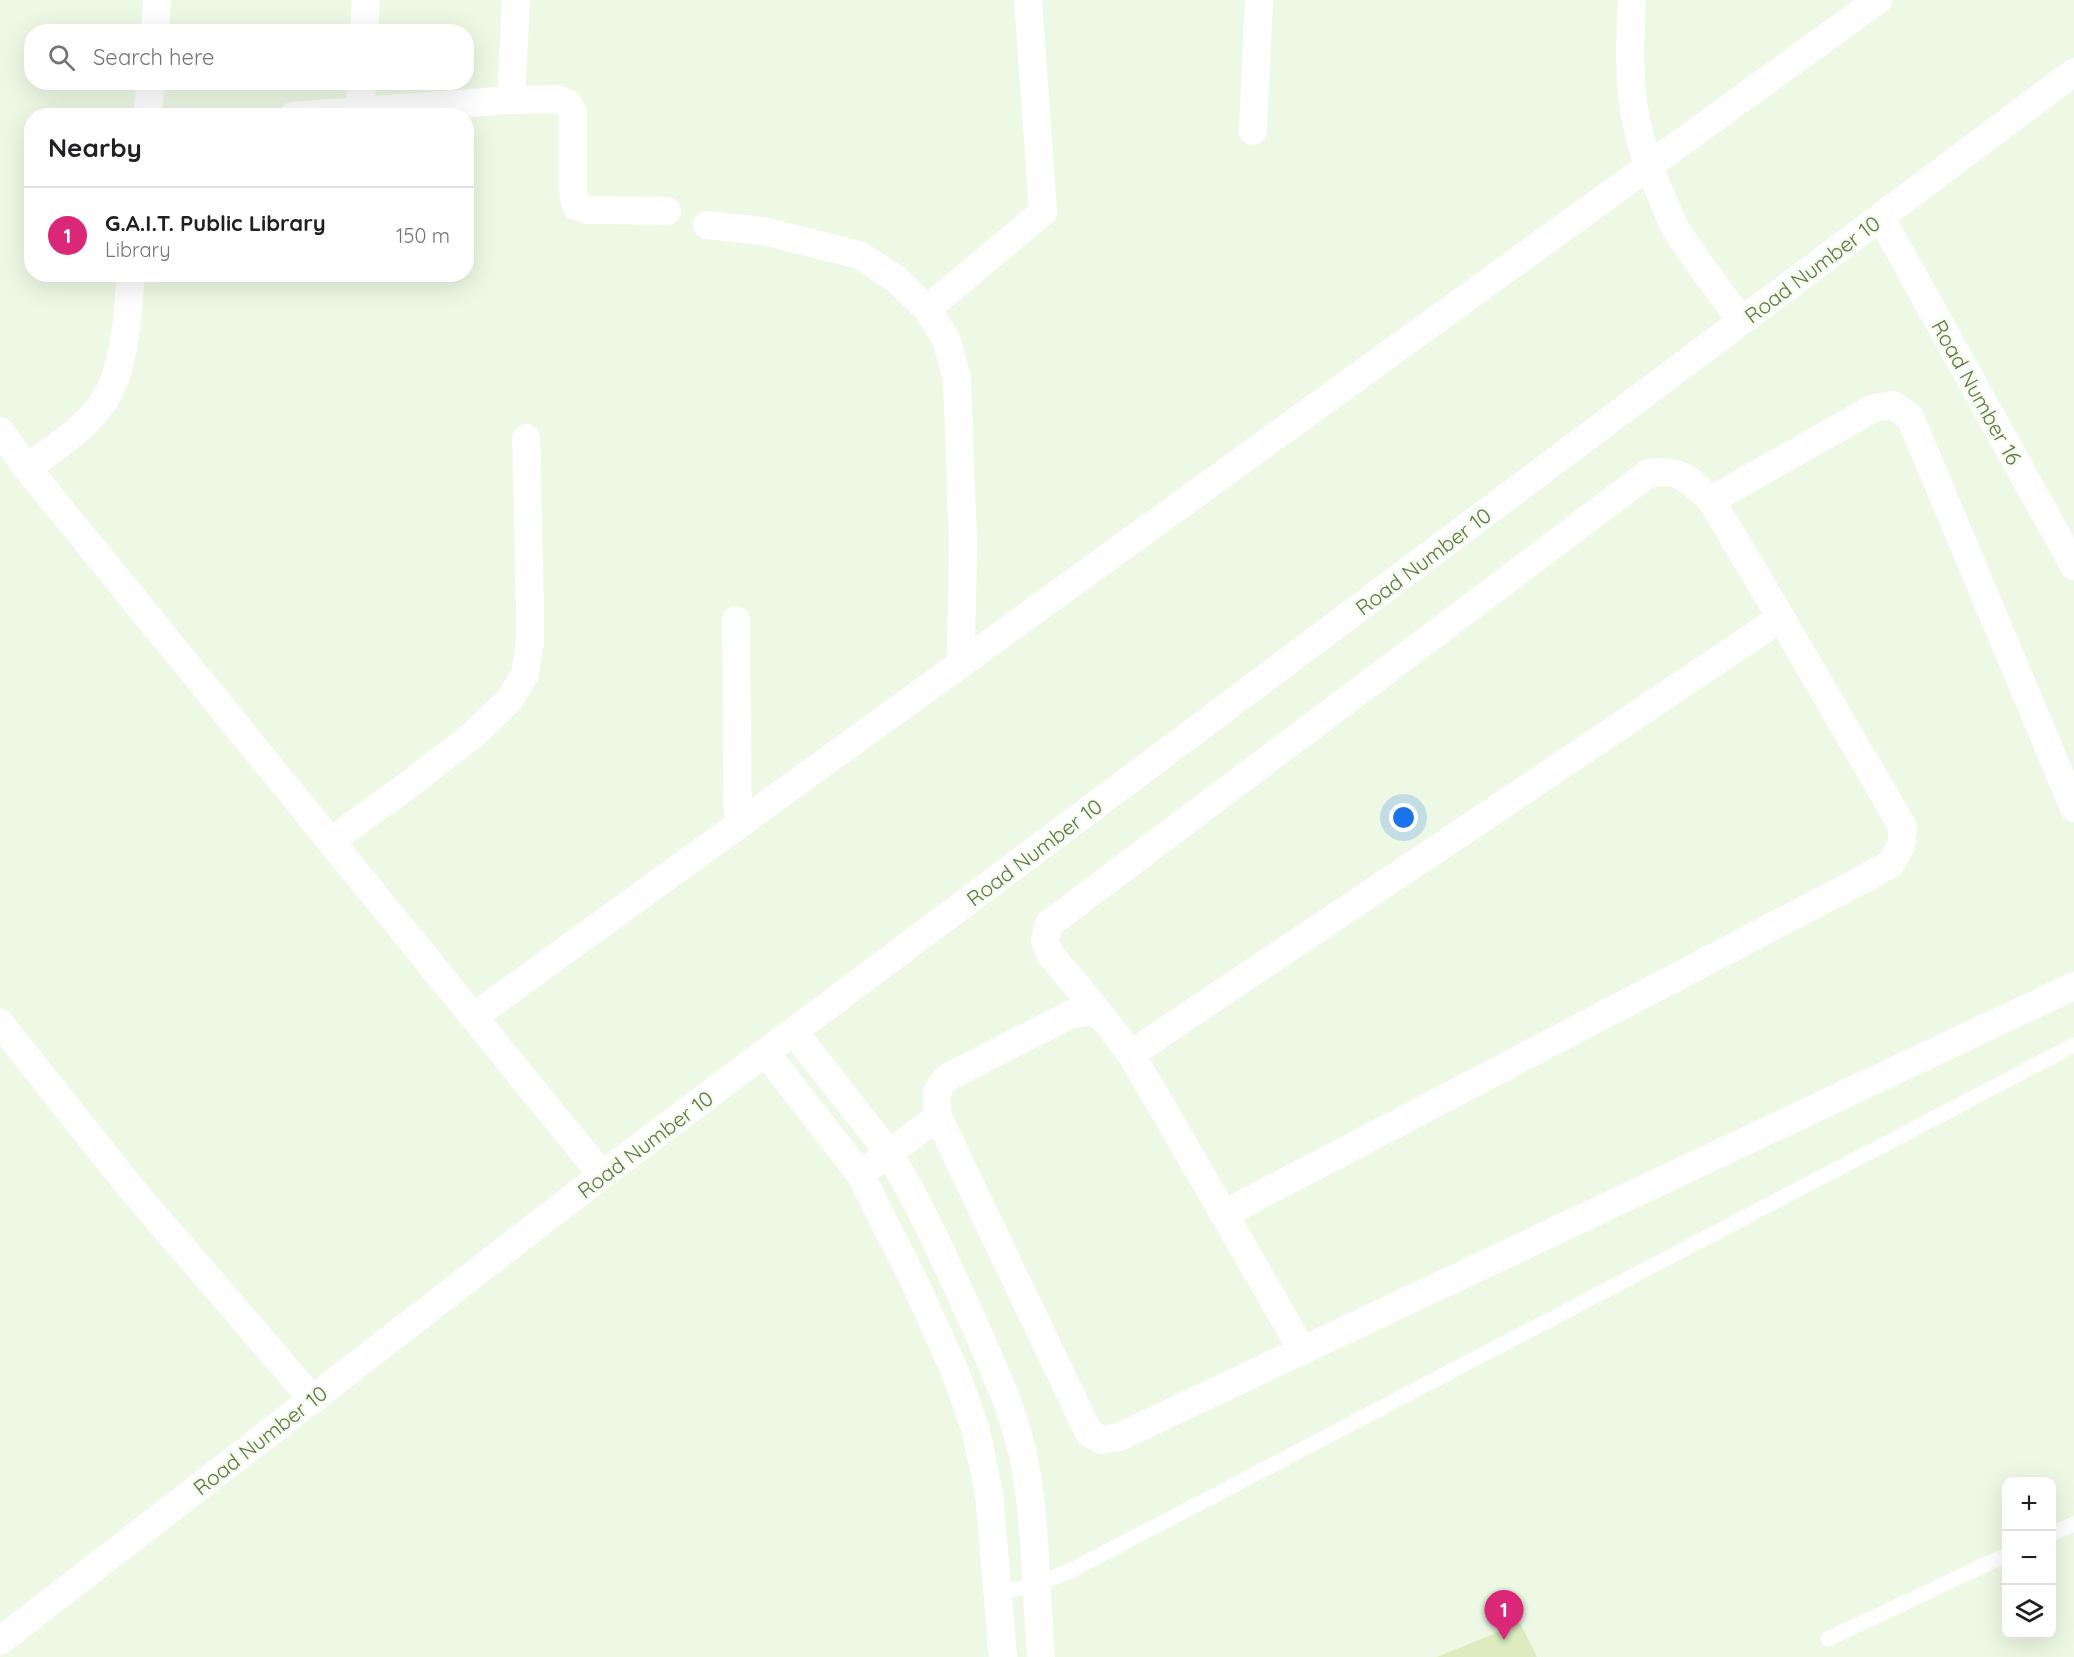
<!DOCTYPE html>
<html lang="en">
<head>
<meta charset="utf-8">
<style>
  body { margin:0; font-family:Quicksand,sans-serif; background:#f2f2f2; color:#202124 }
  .controls { position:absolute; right:18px; bottom:18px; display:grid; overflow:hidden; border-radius:12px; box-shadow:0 6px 24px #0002 }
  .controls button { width:54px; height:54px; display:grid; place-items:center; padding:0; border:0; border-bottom:2px solid #e0e0e0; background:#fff; color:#202124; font:30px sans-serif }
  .you { position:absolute; left:1404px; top:818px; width:21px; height:21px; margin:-15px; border:4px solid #fff; border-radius:50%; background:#1a73e8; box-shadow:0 0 0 9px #1a73e833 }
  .badge { display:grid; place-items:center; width:39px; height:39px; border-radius:50%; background:#db2777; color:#fff; font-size:20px; font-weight:700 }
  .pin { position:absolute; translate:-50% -50px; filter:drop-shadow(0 2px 3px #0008) }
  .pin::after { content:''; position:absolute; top:32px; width:21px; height:18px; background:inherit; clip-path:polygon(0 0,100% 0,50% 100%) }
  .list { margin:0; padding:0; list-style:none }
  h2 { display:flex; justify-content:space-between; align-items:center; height:78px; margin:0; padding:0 24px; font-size:26px }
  h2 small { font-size:20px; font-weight:400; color:#757577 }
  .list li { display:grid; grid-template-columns:39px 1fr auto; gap:18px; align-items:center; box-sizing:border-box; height:96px; padding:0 24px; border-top:2px solid #e0e0e0 }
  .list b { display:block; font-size:22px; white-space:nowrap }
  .list p { margin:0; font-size:20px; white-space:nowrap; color:#757577 }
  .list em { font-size:20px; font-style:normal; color:#757577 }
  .icon { flex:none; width:33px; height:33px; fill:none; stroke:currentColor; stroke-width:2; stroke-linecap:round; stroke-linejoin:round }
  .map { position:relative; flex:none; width:2074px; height:1657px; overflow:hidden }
  .search { position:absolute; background:#fff; box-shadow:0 6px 24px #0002; left:24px; top:24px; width:450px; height:66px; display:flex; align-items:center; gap:15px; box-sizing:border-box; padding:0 21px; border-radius:24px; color:#757577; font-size:22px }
  .panel { position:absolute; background:#fff; box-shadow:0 6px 24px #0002; left:24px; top:108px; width:450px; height:174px; border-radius:24px }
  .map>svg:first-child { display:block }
  .building { fill:#dcecbf }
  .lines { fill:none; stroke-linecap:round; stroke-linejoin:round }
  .service { stroke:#fff; stroke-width:15 }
  .minor { stroke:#fff; stroke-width:28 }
  .labels { text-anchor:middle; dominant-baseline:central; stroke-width:4.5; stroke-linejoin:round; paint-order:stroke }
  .street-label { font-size:21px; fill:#646f4d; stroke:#f2fdea }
</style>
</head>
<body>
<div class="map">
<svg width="2074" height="1657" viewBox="0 0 2074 1657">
  <rect width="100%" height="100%" fill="#edf9e4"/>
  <path class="building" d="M 1520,1623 L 1537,1657 L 1437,1657 Z"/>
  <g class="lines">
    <g class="service">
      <path d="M 2052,1534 L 2074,1524"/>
      <path d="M 998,1593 L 1036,1585 L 1068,1572 L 2074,1045"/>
      <path d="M 1828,1639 L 2006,1555"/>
    </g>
    <g class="minor">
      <path d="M 1632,0 C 1627,74 1629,125 1660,193 C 1666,206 1670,220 1677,231 C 1697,262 1720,291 1741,321"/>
      <path d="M 155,32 L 157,0"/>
      <path d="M 364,32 L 366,0"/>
      <path d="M 511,100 L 516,0"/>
      <path d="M 360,111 L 362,82"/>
      <path d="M 147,116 L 151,82"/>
      <path d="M 293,116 L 511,100 L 556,99 L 568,103 L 573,112 L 573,193 L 576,206 L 589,210 L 667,211"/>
      <path d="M 1253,131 L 1259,0"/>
      <path d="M 1881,218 L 2074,566"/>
      <path d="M 707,225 L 763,231 L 859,255 L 896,279 L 927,309 L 946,339 L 957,378 L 963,542 L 961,664"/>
      <path d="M 927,309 L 1043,212 L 1028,0"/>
      <path d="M 0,431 L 27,468 L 602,1175"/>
      <path d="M 27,468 C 54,448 85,429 104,401 C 125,370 128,311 131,274"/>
      <path d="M 1781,618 L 1711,500 L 1874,408 L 1893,405 L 1910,417 L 2074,808"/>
      <path d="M 736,620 L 738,825"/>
      <path d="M 331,841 L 411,783 L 474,734 L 509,700 L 525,674 L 530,642 L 530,606 L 526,438"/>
      <path d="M 1100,1014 L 1050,954 L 1045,941 L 1049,924 L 1649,473 C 1682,469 1688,479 1711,500"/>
      <path d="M 473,1017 L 1878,0"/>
      <path d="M 0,1023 L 130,1187 L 313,1400"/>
      <path d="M 794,1032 L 889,1153 C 919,1202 943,1256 967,1308 C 990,1360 1016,1413 1026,1470 C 1036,1532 1036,1595 1041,1657"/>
      <path d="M 766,1053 L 860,1174 L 916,1285 L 956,1374 L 976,1431 L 989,1493 L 1003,1657"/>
      <path d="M 1131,1054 L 1781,618 L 1903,827 L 1901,846 L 1890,865 L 1224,1214 L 1131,1054 L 1100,1014 L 1089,1012 L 1071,1014 L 950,1076 C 934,1088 936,1098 938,1117 L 1089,1433 L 1102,1440 L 1119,1437 L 2074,986"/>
      <path d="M 874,1164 L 938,1117"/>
      <path d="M 1224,1214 L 1302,1350"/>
      <path d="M 0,1641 L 602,1175 L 2074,72"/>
    </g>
  </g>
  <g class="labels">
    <g class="street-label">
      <text transform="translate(1812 269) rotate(-37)">Road Number 10</text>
      <text transform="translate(1977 392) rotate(61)">Road Number 16</text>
      <text transform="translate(1423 561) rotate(-37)">Road Number 10</text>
      <text transform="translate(1034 852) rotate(-37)">Road Number 10</text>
      <text transform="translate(645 1144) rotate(-37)">Road Number 10</text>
      <text transform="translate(260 1440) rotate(-38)">Road Number 10</text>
    </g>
  </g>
</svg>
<div class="controls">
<button>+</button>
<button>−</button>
<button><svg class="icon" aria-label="layers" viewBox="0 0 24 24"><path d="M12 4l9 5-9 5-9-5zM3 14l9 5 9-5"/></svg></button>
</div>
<div class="you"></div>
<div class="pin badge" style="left:1504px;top:1640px">1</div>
<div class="search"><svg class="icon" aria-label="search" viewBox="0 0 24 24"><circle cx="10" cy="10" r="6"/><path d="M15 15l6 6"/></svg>Search here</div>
<section class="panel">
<h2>Nearby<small></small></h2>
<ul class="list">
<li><span class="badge">1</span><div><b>G.A.I.T. Public Library</b><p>Library</p></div><em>150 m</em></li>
</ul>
</section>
</div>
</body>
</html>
